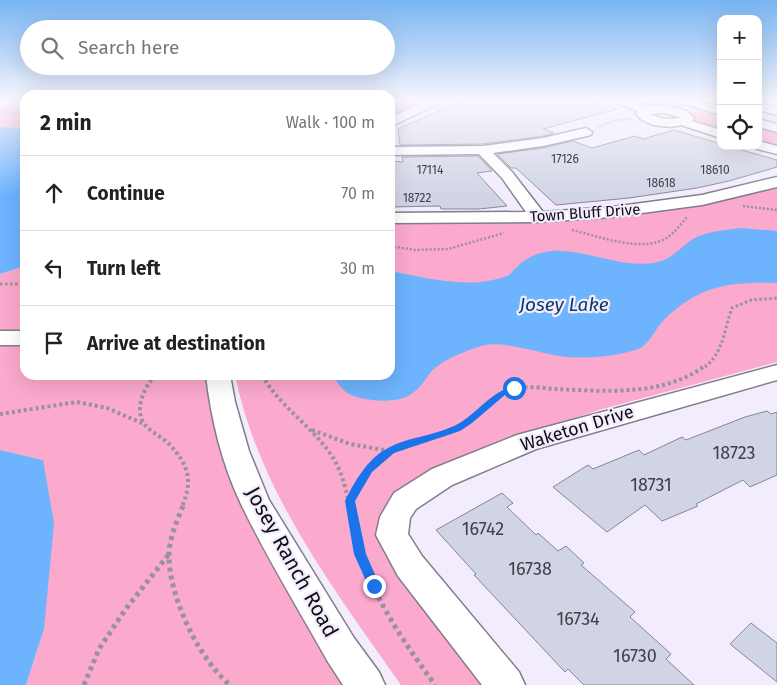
<!DOCTYPE html>
<html lang="en">
<head>
<meta charset="utf-8">
<style>
  body { margin:0; font-family:"Fira Sans",sans-serif; background:#f2f2f2; color:#222 }
  .controls { position:absolute; right:15px; top:15px; display:grid; overflow:hidden; border-radius:10px; box-shadow:0 5px 20px #0002 }
  .controls button { width:45px; height:45px; display:grid; place-items:center; padding:0; border:0; border-bottom:1px solid #e0e0e0; background:#fff; color:#222; font:25px sans-serif }
  .stop { position:absolute; width:15px; height:15px; margin:-11px; border:4px solid #1a73e8; border-radius:50%; background:#fff }
  .stop.end { background:#1a73e8; border-color:#fff; box-shadow:0 1px 5px #0008 }
  .list { margin:0; padding:0; list-style:none }
  h2 { display:flex; justify-content:space-between; align-items:center; height:65px; margin:0; padding:0 20px; font-size:21px }
  h2 small { font-size:16px; font-weight:400; color:#767676 }
  .list li { display:grid; grid-template-columns:32px 1fr auto; gap:15px; align-items:center; box-sizing:border-box; height:75px; padding:0 20px; border-top:1px solid #e0e0e0 }
  .list b { display:block; font-size:19px; white-space:nowrap }
  .list em { font-size:16px; font-style:normal; color:#767676 }
  .icon { flex:none; width:28px; height:28px; fill:none; stroke:currentColor; stroke-width:2; stroke-linecap:round; stroke-linejoin:round }
  .map { position:relative; flex:none; width:777px; height:685px; overflow:hidden }
  .search { position:absolute; background:#fff; box-shadow:0 5px 20px #0002; left:20px; top:20px; width:375px; height:55px; display:flex; align-items:center; gap:12px; box-sizing:border-box; padding:0 18px; border-radius:28px; color:#767676; font-size:19px }
  .panel { position:absolute; background:#fff; box-shadow:0 5px 20px #0002; left:20px; top:90px; width:375px; height:290px; border-radius:15px }
  .map>svg:first-child { display:block }
  .green { fill:#fba9cc }
  .water { fill:#6db3fe }
  .building { fill:#d0d4e5; stroke:#848797 }
  .lines { fill:none; stroke-linecap:round; stroke-linejoin:round }
  .minor-casing { stroke:#827d8c; stroke-width:3 }
  .path-far4 { stroke:#96929e; stroke-width:2; stroke-dasharray:1 1; stroke-linecap:butt }
  .path-far3 { stroke:#96929e; stroke-width:2.5; stroke-dasharray:2 2; stroke-linecap:butt }
  .path-far2 { stroke:#96929e; stroke-width:3; stroke-dasharray:2.5 2.5; stroke-linecap:butt }
  .path-far1 { stroke:#96929e; stroke-width:4; stroke-dasharray:3 3; stroke-linecap:butt }
  .path { stroke:#96929e; stroke-width:5; stroke-dasharray:4 4; stroke-linecap:butt }
  .minor { fill:#fff; fill-rule:evenodd }
  .route { fill:#1a73e8 }
  .labels { text-anchor:middle; dominant-baseline:central; stroke-width:4.5; stroke-linejoin:round; paint-order:stroke }
  .far-number-label { font-size:12px; fill:#414049 }
  .far-street-label { font-size:15px; fill:#110f15; stroke:#f2ecfd }
  .street-label { font-size:18px; fill:#110f15; stroke:#f2ecfd }
  .near-number-label { font-size:18px; fill:#414049 }
  .water-label { font-size:19px; font-style:italic; fill:#083b6a; stroke:#f2ecfd }
  .near-street-label { font-size:21px; fill:#110f15; stroke:#f2ecfd }
</style>
</head>
<body>
<div class="map">
<svg width="777" height="685" viewBox="0 0 777 685">
  <rect width="100%" height="100%" fill="#f2ecfd"/>
  <g class="green">
    <path d="M 390,101 L 430,101 L 390,119 Z"/>
    <path d="M 625,101 L 679,101 L 689,105 L 687,107 C 666,110 645,107 625,101 Z"/>
    <path d="M 0,107 L 25,109 L 25,128 L 0,127 Z"/>
    <path d="M 700,110 L 721,113 L 721,132 L 693,121 L 690,113 Z"/>
    <path d="M 758,125 L 777,131 L 777,148 L 758,143 Z"/>
    <path d="M 777,186 L 777,362 L 599,410 L 551,426 L 389,505 L 487,685 L 401,685 C 334,589 259,492 235,375 L 390,375 L 390,222 L 539,220 Z"/>
    <path d="M 25,266 L 25,330 L 0,330 L 0,274 Z"/>
    <path d="M 0,345 L 25,345 L 25,375 L 207,375 L 346,685 L 26,685 L 44,629 L 43,460 L 0,450 Z"/>
  </g>
  <g class="water">
    <path d="M 0,127 L 25,128 L 25,266 L 0,274 Z"/>
    <path d="M 741,228 L 777,231 L 777,283 C 729,282 699,285 663,321 C 656,328 648,346 638,349 C 618,356 589,359 567,357 C 544,355 508,341 485,345 C 470,349 441,360 431,372 C 424,381 419,390 408,396 C 395,404 358,401 346,392 C 341,388 336,380 331,375 L 390,375 L 390,271 C 427,278 470,290 507,276 C 512,274 513,270 518,266 C 526,257 541,252 552,251 C 588,249 623,270 658,262 C 673,258 681,247 693,239 C 707,231 726,230 741,228 Z"/>
    <path d="M 0,450 L 43,460 L 54,523 L 44,629 L 26,685 L 0,685 Z"/>
  </g>
  <g class="building">
    <path d="M 465,101 L 592,101 L 617,109 L 543,129 L 554,133 L 543,136 L 483,144 L 400,145 L 398,129 L 439,111 L 437,110 Z"/>
    <path d="M 674,130 L 721,144 L 721,146 L 731,147 L 777,160 L 777,167 L 729,181 L 697,188 L 629,198 L 556,205 L 516,168 L 511,168 L 497,154 L 543,148 L 573,141 L 592,148 L 635,136 L 643,139 Z"/>
    <path d="M 478,156 L 492,171 L 477,173 L 507,206 L 479,209 L 441,209 L 440,206 L 390,207 L 390,161 L 403,162 L 402,157 Z"/>
    <path d="M 767,411 L 771,414 L 777,412 L 777,475 L 750,487 L 743,480 L 696,504 L 698,506 L 662,521 L 645,505 L 607,532 L 553,487 L 588,465 L 593,469 L 639,450 L 644,455 L 682,437 L 686,440 L 745,417 Z"/>
    <path d="M 502,493 L 513,503 L 507,507 L 536,535 L 538,533 L 558,551 L 566,546 L 584,563 L 581,565 L 635,612 L 630,617 L 671,654 L 666,659 L 694,685 L 584,685 L 568,669 L 565,672 L 474,575 L 476,574 L 436,530 Z"/>
    <path d="M 751,623 L 777,643 L 777,682 L 730,644 Z"/>
  </g>
  <g class="lines">
    <defs>
      <g id="minor">
        <path d="M 424,101 L 443,101 L 390,127 L 390,118 Z"/>
        <path d="M 614,101 L 631,101 L 648,106 L 664,105 L 687,111 L 694,118 L 692,121 L 721,130 L 721,138 L 681,125 L 671,127 L 653,125 L 642,120 L 636,114 L 638,111 L 616,103 ZM 664,113 L 679,117 L 680,118 L 664,119 L 649,114 Z"/>
        <path d="M 679,101 L 697,101 L 721,107 L 721,115 L 681,103 Z"/>
        <path d="M 758,103 L 777,107 L 777,115 L 758,110 Z"/>
        <path d="M 758,119 L 777,124 L 777,132 L 758,127 Z"/>
        <path d="M 586,128 L 592,132 L 591,135 L 543,146 L 493,153 L 512,172 L 543,212 L 612,207 L 702,195 L 777,177 L 777,187 L 702,205 L 612,217 L 538,222 L 390,223 L 390,213 L 526,212 L 502,178 L 479,154 L 390,155 L 390,147 L 483,146 L 543,138 Z"/>
        <path d="M 758,141 L 777,146 L 777,154 L 753,148 L 752,146 L 758,146 Z"/>
        <rect x="0" y="331" width="25" height="14"/>
        <path d="M 777,365 L 777,380 L 536,449 L 452,485 L 416,509 L 410,518 L 408,534 L 422,556 L 519,672 L 525,685 L 482,685 L 398,576 L 376,535 L 380,517 L 394,493 L 432,469 L 517,435 Z"/>
        <path d="M 206,375 L 230,375 L 235,402 L 249,451 L 269,500 L 354,638 L 379,672 L 385,685 L 343,685 L 328,662 C 299,610 267,558 241,504 C 222,464 211,419 206,375 Z"/>
      </g>
    </defs>
    <use href="#minor" class="minor-casing"/>
    <g class="path-far4">
      <path d="M 2,114 L 8,111 L 8,106 L 25,104"/>
      <path d="M 3,114 L 25,114"/>
      <path d="M 598,127 L 615,120 L 631,119"/>
    </g>
    <g class="path-far3">
      <path d="M 743,206 L 777,210"/>
      <path d="M 572,230 C 598,236 644,254 668,237 C 675,232 681,224 687,217"/>
      <path d="M 390,246 L 415,250 L 448,249 L 504,233"/>
    </g>
    <g class="path-far2">
      <path d="M 0,284 L 25,284"/>
      <path d="M 705,367 C 724,352 724,329 732,308 L 751,300 L 777,298"/>
    </g>
    <g class="path-far1">
      <path d="M 155,375 C 145,387 133,409 145,425 C 151,432 162,437 169,444 C 189,465 193,481 182,507"/>
      <path d="M 262,375 C 280,407 312,426 332,456 C 342,471 346,490 350,507"/>
      <path d="M 0,414 L 77,402 L 107,408 L 144,424"/>
      <path d="M 312,430 L 350,444 L 390,451"/>
      <path d="M 350,501 C 367,467 381,452 419,441 C 432,438 446,435 458,428 C 479,416 492,392 517,388 C 530,386 543,388 555,389 C 605,391 664,397 706,365"/>
    </g>
    <g class="path">
      <path d="M 183,506 C 177,521 170,536 169,553 C 168,595 198,658 230,685"/>
      <path d="M 349,506 C 354,527 358,549 366,569 C 382,611 409,649 435,685"/>
      <path d="M 84,685 L 99,649 L 125,610 L 169,554"/>
    </g>
    <use href="#minor" class="minor"/>
  </g>
  <linearGradient id="sky" x2="0" y2="1"><stop stop-color="#77b4f1"/><stop offset="0.51" stop-color="#f9f6fe"/><stop offset="1" stop-color="#f9f6fe" stop-opacity="0"/></linearGradient>
  <rect width="777" height="197" fill="url(#sky)"/>
  <path class="route" d="M 514,386 L 519,388 L 506,394 L 472,423 L 460,431 L 394,453 L 372,472 L 355,501 L 366,554 L 380,586 L 378,590 L 374,592 L 370,590 L 354,554 L 345,501 C 355,481 367,459 388,448 C 408,437 433,436 454,426 C 477,415 488,393 514,386 Z"/>
  <g class="labels">
    <g class="far-number-label">
      <text x="565" y="159">17126</text>
      <text x="430" y="170">17114</text>
      <text x="715" y="170">18610</text>
      <text x="661" y="183">18618</text>
      <text x="417" y="198">18722</text>
    </g>
    <g class="far-street-label">
      <text transform="translate(585 213) rotate(-4)">Town Bluff Drive</text>
    </g>
    <g class="street-label">
      <text transform="translate(577 428) rotate(-17)">Waketon Drive</text>
    </g>
    <g class="near-number-label">
      <text x="734" y="453">18723</text>
      <text x="651" y="485">18731</text>
      <text x="483" y="529">16742</text>
      <text x="530" y="569">16738</text>
      <text x="578" y="619">16734</text>
      <text x="635" y="656">16730</text>
    </g>
    <g class="water-label">
      <text x="564" y="304">Josey Lake</text>
    </g>
    <g class="near-street-label">
      <text transform="translate(292 562) rotate(61)">Josey Ranch Road</text>
    </g>
  </g>
</svg>
<div class="controls">
<button>+</button>
<button>−</button>
<button><svg class="icon" aria-label="locate" viewBox="0 0 24 24"><circle cx="12" cy="12" r="6"/><path d="M12 2v4M12 18v4M2 12h4M18 12h4"/></svg></button>
</div>
<div class="stop" style="left:514px;top:388px"></div>
<div class="stop end" style="left:374px;top:586px"></div>
<div class="search"><svg class="icon" aria-label="search" viewBox="0 0 24 24"><circle cx="10" cy="10" r="6"/><path d="M15 15l6 6"/></svg>Search here</div>
<section class="panel">
<h2>2 min<small>Walk · 100 m</small></h2>
<ul class="list">
<li><svg class="icon" aria-label="ahead" viewBox="0 0 24 24"><path d="M12 20V5M6 11l6-6 6 6"/></svg><div><b>Continue</b></div><em>70 m</em></li>
<li><svg class="icon" aria-label="left" viewBox="0 0 24 24"><path d="M17 20v-9H6M10 6l-5 5 5 5"/></svg><div><b>Turn left</b></div><em>30 m</em></li>
<li><svg class="icon" aria-label="arrive" viewBox="0 0 24 24"><path d="M6 21V4h12l-3 4 3 4H6"/></svg><div><b>Arrive at destination</b></div></li>
</ul>
</section>
</div>
</body>
</html>
